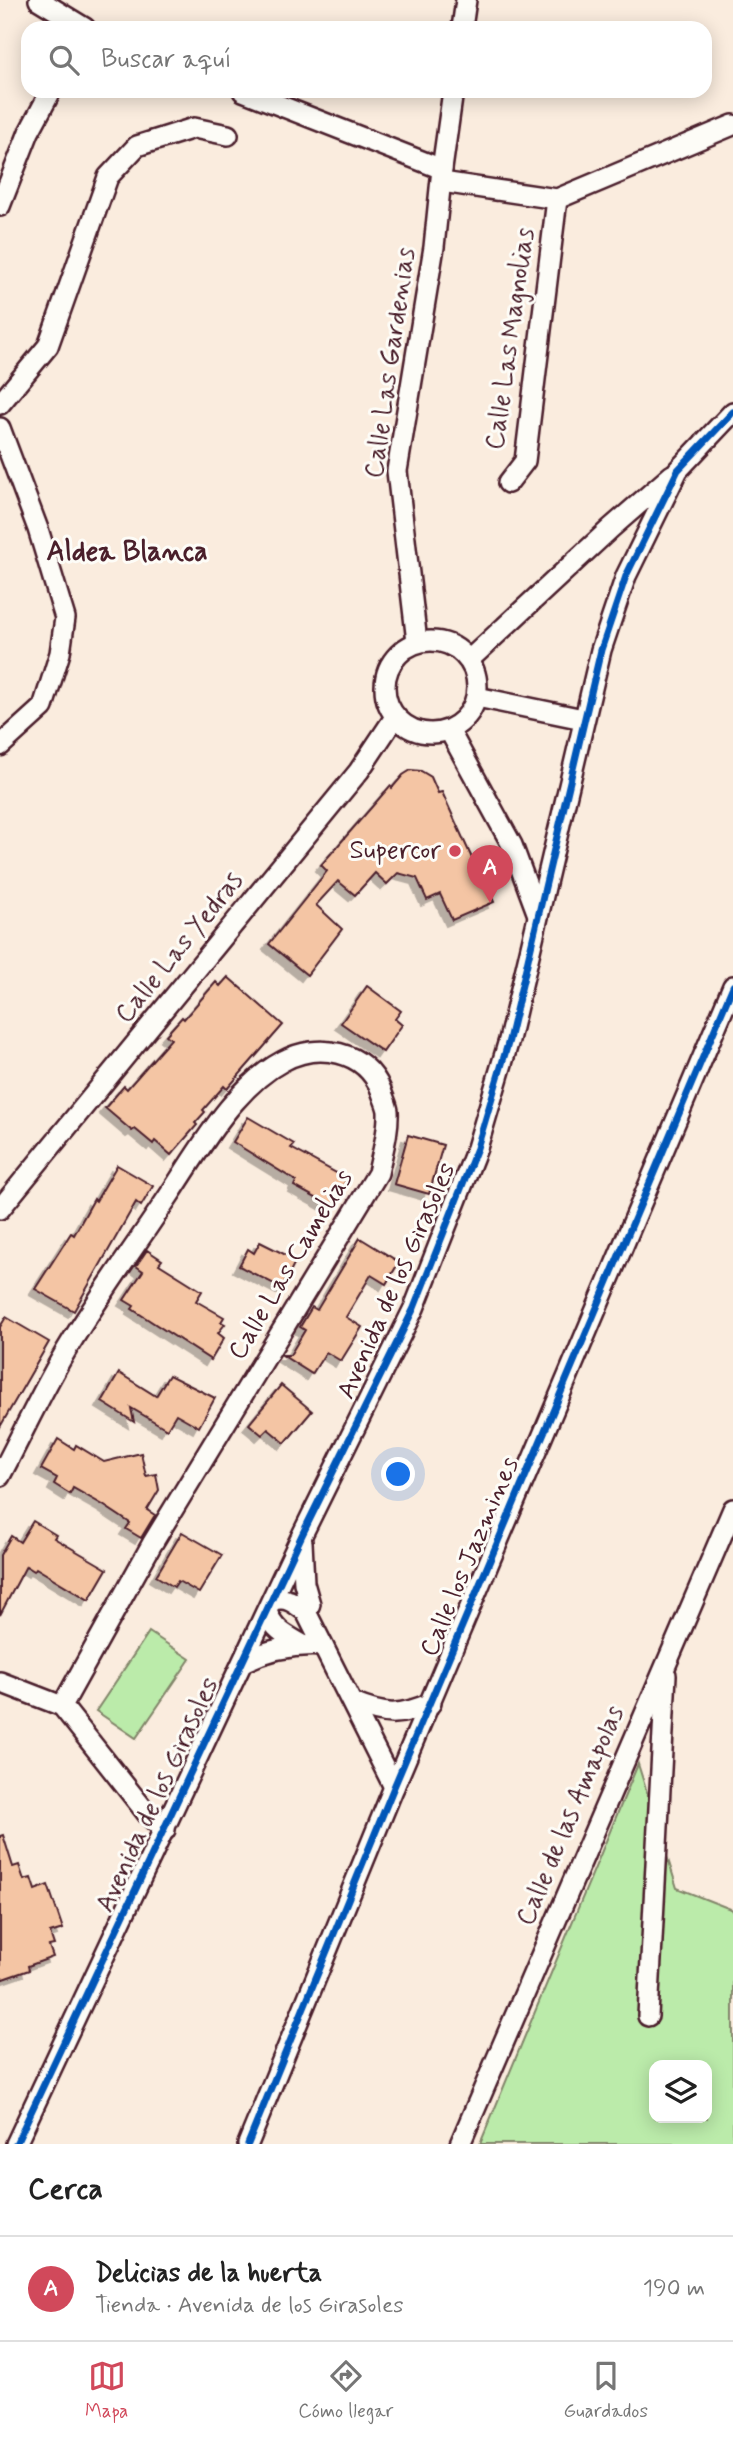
<!DOCTYPE html>
<html lang="es">
<head>
<meta charset="utf-8">
<style>
  body { margin:0; font-family:Mynerve,sans-serif; background:#f6f6f6; color:#222 }
  .controls { position:absolute; right:21px; bottom:21px; display:grid; overflow:hidden; border-radius:14px; box-shadow:0 4px 18px #0003 }
  .controls button { width:63px; height:63px; display:grid; place-items:center; padding:0; border:0; border-bottom:2px solid #e0e0e0; background:#fff; color:#222; font:35px sans-serif }
  .you { position:absolute; left:399px; top:1475px; width:24px; height:24px; margin:-18px; border:5px solid #fff; border-radius:50%; background:#1a73e8; box-shadow:0 0 0 10px #1a73e833 }
  .badge { display:grid; place-items:center; width:46px; height:46px; border-radius:50%; background:#d1495b; color:#fff; font-size:23px; font-weight:700 }
  .pin { position:absolute; translate:-50% -58px; filter:drop-shadow(0 2px 4px #0008) }
  .pin::after { content:''; position:absolute; top:37px; width:24px; height:21px; background:inherit; clip-path:polygon(0 0,100% 0,50% 100%) }
  .list { margin:0; padding:0; list-style:none }
  h2 { display:flex; justify-content:space-between; align-items:center; height:91px; margin:0; padding:0 28px; font-size:30px }
  h2 small { font-size:23px; font-weight:400; color:#767676 }
  .list li { display:grid; grid-template-columns:46px 1fr auto; gap:21px; align-items:center; box-sizing:border-box; height:105px; padding:0 28px; border-top:2px solid #e0e0e0 }
  .list b { display:block; font-size:26px; white-space:nowrap }
  .list p { margin:0; font-size:23px; white-space:nowrap; color:#767676 }
  .list em { font-size:23px; font-style:normal; color:#767676 }
  .icon { flex:none; width:38px; height:38px; fill:none; stroke:currentColor; stroke-width:2; stroke-linecap:round; stroke-linejoin:round }
  .map { position:relative; flex:none; width:733px; height:2144px; overflow:hidden }
  .search { position:absolute; background:#fff; box-shadow:0 4px 18px #0003; left:21px; right:21px; top:21px; height:77px; display:flex; align-items:center; gap:18px; box-sizing:border-box; padding:0 24px; border-radius:21px; color:#767676; font-size:26px }
  .sheet { height:196px; background:#fff }
  nav { display:flex; justify-content:space-around; align-items:center; box-sizing:border-box; height:98px; border-top:2px solid #e0e0e0; background:#fff; font-size:19px; color:#767676 }
  nav a { display:grid; justify-items:center; gap:4px }
  nav .on { color:#d1495b }
  .map>svg:first-child { display:block }
  .green { fill:#bbebaa; stroke:#82856a; stroke-width:2; fill-rule:evenodd }
  .building { fill:#f4c5a4; stroke:#4a1f2b; stroke-width:2; filter:url(#shadow) }
  .lines { fill:none; stroke-linecap:round; stroke-linejoin:round }
  .street-casing { stroke:#4a1f2b; stroke-width:24 }
  .street { stroke:#fdfcf7; stroke-width:19 }
  .cycleway-casing { stroke:#fdfcf7; stroke-width:11 }
  .cycleway { stroke:#0057b8; stroke-width:7 }
  .poi-dot { fill:#d1495b; stroke:#fdfcf7; stroke-width:2.5 }
  .labels { text-anchor:middle; dominant-baseline:central; stroke-width:6; stroke-linejoin:round; paint-order:stroke }
  .street-label { font-size:26px; fill:#4a1f2b; stroke:#fdfcf7 }
  .poi-label { font-size:26px; fill:#4a1f2b; stroke:#fdfcf7; text-anchor:end }
  .neighbourhood-label { font-size:28px; font-weight:bold; fill:#4a1f2b; stroke:#fdfcf7 }
</style>
</head>
<body>
<div class="map">
<svg width="733" height="2144" viewBox="0 0 733 2144">
  <defs>
    <filter id="shadow"><feDropShadow dx="-6" dy="6" stdDeviation="0" flood-color="#0004"/></filter>
  </defs>
  <rect width="100%" height="100%" fill="#faecde"/>
  <filter id="ink" filterUnits="userSpaceOnUse"><feTurbulence type="fractalNoise" baseFrequency=".0143" numOctaves="2"/><feDisplacementMap in="SourceGraphic" scale="14" xChannelSelector="R" yChannelSelector="G"/><feConvolveMatrix kernelMatrix="1 2 1 2 8 2 1 2 1" color-interpolation-filters="sRGB"/></filter>
  <g filter="url(#ink)">
    <g class="green">
      <path d="M 149,1632 L 190,1659 L 136,1738 L 96,1711 Z"/>
      <path d="M 638,1764 L 677,1888 L 733,1910 L 733,2144 L 480,2144 ZM 654,2065 L 707,2065 L 707,2118 L 654,2118 Z"/>
    </g>
    <g class="building">
      <path d="M 411,770 L 421,771 L 431,777 L 438,793 L 442,792 L 480,876 L 483,875 L 494,902 L 452,920 L 440,894 L 427,900 L 417,878 L 398,873 L 387,884 L 375,873 L 355,895 L 338,881 L 316,905 L 342,929 L 307,975 L 269,944 L 327,871 L 321,865 L 390,786 L 392,788 L 403,775 Z"/>
      <path d="M 228,977 L 283,1025 L 227,1089 L 224,1086 L 203,1110 L 205,1112 L 195,1123 L 197,1125 L 171,1155 L 155,1141 L 153,1144 L 135,1129 L 132,1131 L 105,1108 L 124,1086 L 127,1089 L 171,1039 L 166,1035 L 182,1017 L 184,1019 L 216,982 L 220,986 Z"/>
      <path d="M 367,986 L 401,1011 L 395,1019 L 402,1025 L 383,1052 L 341,1023 Z"/>
      <path d="M 248,1117 L 294,1144 L 291,1148 L 347,1179 L 332,1207 L 294,1186 L 296,1181 L 233,1142 Z"/>
      <path d="M 408,1135 L 443,1145 L 429,1194 L 394,1184 Z"/>
      <path d="M 117,1165 L 153,1186 L 141,1206 L 136,1202 L 74,1311 L 35,1289 L 71,1233 L 74,1235 L 94,1199 L 96,1201 Z"/>
      <path d="M 360,1238 L 399,1262 L 386,1284 L 371,1275 L 346,1317 L 362,1327 L 341,1361 L 326,1352 L 312,1374 L 282,1355 L 290,1355 L 305,1330 L 300,1327 L 312,1307 L 317,1310 Z"/>
      <path d="M 260,1242 L 296,1260 L 282,1288 L 239,1266 L 248,1249 L 254,1253 Z"/>
      <path d="M 147,1250 L 162,1260 L 159,1264 L 202,1291 L 196,1301 L 224,1317 L 221,1322 L 225,1324 L 218,1333 L 224,1338 L 211,1360 L 132,1309 L 134,1306 L 124,1300 L 143,1271 L 136,1266 Z"/>
      <path d="M 6,1317 L 49,1342 L 0,1427 L 0,1327 Z"/>
      <path d="M 119,1373 L 156,1396 L 169,1375 L 215,1398 L 199,1427 L 176,1414 L 167,1429 L 131,1408 L 134,1422 L 102,1402 Z"/>
      <path d="M 281,1385 L 312,1411 L 285,1443 L 268,1429 L 262,1435 L 249,1424 Z"/>
      <path d="M 58,1439 L 74,1449 L 76,1445 L 104,1462 L 141,1453 L 146,1476 L 156,1474 L 159,1490 L 147,1510 L 155,1515 L 141,1538 L 126,1529 L 130,1523 L 103,1505 L 73,1488 L 70,1494 L 54,1484 L 57,1478 L 41,1469 Z"/>
      <path d="M 33,1521 L 56,1535 L 54,1538 L 107,1569 L 89,1600 L 36,1568 L 34,1571 L 26,1566 L 0,1615 L 0,1555 L 11,1536 L 20,1542 Z"/>
      <path d="M 182,1532 L 222,1555 L 199,1593 L 178,1581 L 174,1587 L 156,1576 Z"/>
      <path d="M 3,1835 L 13,1867 L 19,1865 L 24,1880 L 31,1878 L 35,1890 L 48,1885 L 63,1929 L 50,1933 L 54,1945 L 49,1946 L 53,1957 L 28,1966 L 29,1970 L 0,1980 L 0,1836 Z"/>
    </g>
    <g class="lines">
      <defs>
        <g id="street">
          <path d="M 39,0 L 85,28"/>
          <path d="M 462,28 L 466,0"/>
          <path d="M 243,91 L 442,169"/>
          <path d="M 442,182 L 557,199 L 733,125"/>
          <path d="M 0,206 L 29,132 L 51,91"/>
          <path d="M 0,404 L 48,346 L 108,177 L 137,146 L 194,128 L 228,135"/>
          <path d="M 0,428 L 38,529 L 65,618 L 60,653 L 43,707 L 0,746"/>
          <path d="M 508,483 L 525,461 L 557,199"/>
          <circle cx="431" cy="687" r="46"/>
          <path d="M 417,642 L 397,471 L 434,247 L 442,169 L 453,91"/>
          <path d="M 469,660 L 611,528 L 672,475"/>
          <path d="M 477,697 L 583,719"/>
          <path d="M 449,730 L 512,845 L 538,915"/>
          <path d="M 0,1209 L 359,771 L 395,717"/>
          <path d="M 0,1476 C 23,1433 44,1386 70,1344 C 101,1293 137,1244 170,1194 C 200,1149 234,1087 283,1061 C 318,1042 365,1050 381,1090 C 383,1097 387,1104 388,1111 C 389,1132 382,1153 378,1173 L 152,1544 L 62,1706"/>
          <path d="M 302,1542 L 304,1583 L 310,1604 L 306,1612"/>
          <path d="M 272,1601 C 286,1595 296,1604 306,1612 L 394,1787"/>
          <path d="M 267,1612 C 275,1631 286,1635 303,1645"/>
          <path d="M 245,1661 C 270,1649 295,1644 323,1646"/>
          <path d="M 0,1682 L 62,1706 L 149,1816 L 165,1830"/>
          <path d="M 353,1703 C 385,1716 399,1717 431,1703"/>
          <path d="M 648,2016 L 666,1675"/>
          <path d="M 16,2144 L 302,1535 L 414,1308 L 477,1148 L 509,1040 L 601,650 L 626,576 L 678,470 L 733,412"/>
          <path d="M 248,2144 L 394,1787 L 733,986"/>
          <path d="M 460,2144 L 733,1509"/>
        </g>
      </defs>
      <use href="#street" class="street-casing"/>
      <use href="#street" class="street"/>
      <defs>
        <g id="cycleway">
          <path d="M 16,2144 L 302,1535 L 414,1308 L 477,1148 L 509,1040 L 601,650 L 626,576 L 678,470 L 733,412"/>
          <path d="M 248,2144 L 394,1787 L 733,986"/>
        </g>
      </defs>
      <use href="#cycleway" class="cycleway-casing"/>
      <use href="#cycleway" class="cycleway"/>
    </g>
  </g>
  <circle class="poi-dot" cx="455" cy="851" r="7"/>
  <g class="labels">
    <g class="street-label">
      <text transform="translate(511 339) rotate(-82)">Calle Las Magnolias</text>
      <text transform="translate(391 363) rotate(-82)">Calle Las Gardenias</text>
      <text transform="translate(180 948) rotate(-51)">Calle Las Yedras</text>
      <text transform="translate(291 1265) rotate(-59)">Calle Las Camelias</text>
      <text transform="translate(397 1281) rotate(-66)">Avenida de los Girasoles</text>
      <text transform="translate(470 1557) rotate(-67)">Calle los Jazmines</text>
      <text transform="translate(158 1795) rotate(-65)">Avenida de los Girasoles</text>
      <text transform="translate(571 1816) rotate(-67)">Calle de las Amapolas</text>
    </g>
    <g class="poi-label">
      <text x="441" y="851">Supercor</text>
    </g>
    <g class="neighbourhood-label">
      <text x="127" y="552">Aldea Blanca</text>
    </g>
  </g>
</svg>
<div class="controls">
<button><svg class="icon" aria-label="layers" viewBox="0 0 24 24"><path d="M12 4l9 5-9 5-9-5zM3 14l9 5 9-5"/></svg></button>
</div>
<div class="you"></div>
<div class="pin badge" style="left:490px;top:903px">A</div>
<div class="search"><svg class="icon" aria-label="search" viewBox="0 0 24 24"><circle cx="10" cy="10" r="6"/><path d="M15 15l6 6"/></svg>Buscar aquí</div>
</div>
<section class="sheet">
<h2>Cerca<small></small></h2>
<ul class="list">
<li><span class="badge">A</span><div><b>Delicias de la huerta</b><p>Tienda · Avenida de los Girasoles</p></div><em>190 m</em></li>
</ul>
</section>
<nav>
<a class="on"><svg class="icon" aria-label="map" viewBox="0 0 24 24"><path d="M3 6l6-2 6 2 6-2v14l-6 2-6-2-6 2zM9 4v14M15 6v14"/></svg>Mapa</a>
<a><svg class="icon" aria-label="directions" viewBox="0 0 24 24"><path d="M12 3l9 9-9 9-9-9zM9 14v-3h6M13 9l2 2-2 2"/></svg>Cómo llegar</a>
<a><svg class="icon" aria-label="saved" viewBox="0 0 24 24"><path d="M7 4h10v16l-5-4-5 4z"/></svg>Guardados</a>
</nav>
</body>
</html>
